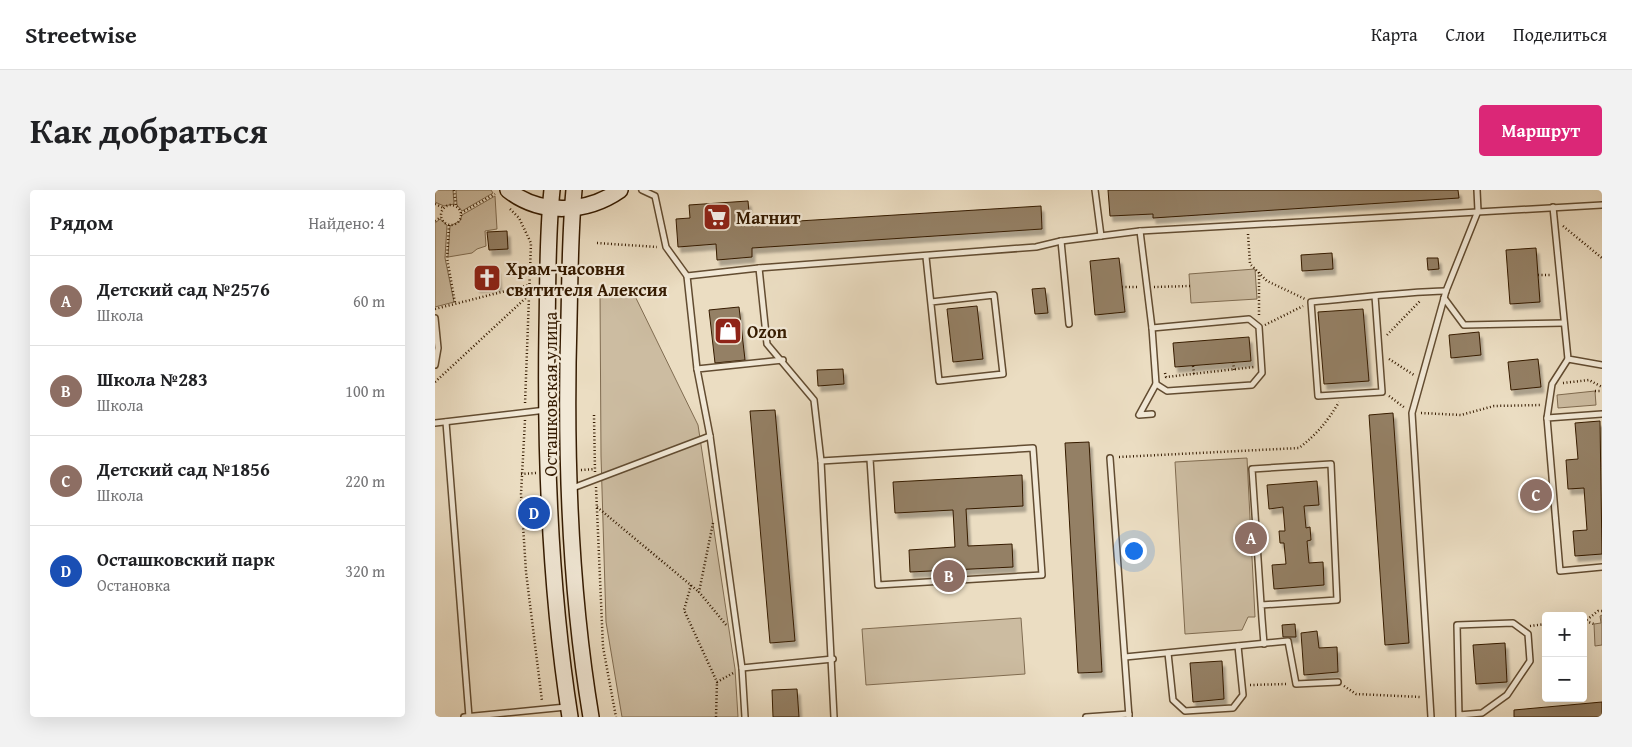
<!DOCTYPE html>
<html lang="ru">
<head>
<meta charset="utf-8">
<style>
  body { margin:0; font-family:"Gentium Book Plus",serif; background:#f2f2f2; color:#202124 }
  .controls { position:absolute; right:15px; bottom:15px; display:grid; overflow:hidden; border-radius:5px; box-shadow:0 5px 20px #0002 }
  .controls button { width:45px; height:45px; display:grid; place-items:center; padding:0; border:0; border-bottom:1px solid #e0e0e0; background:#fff; color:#202124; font:25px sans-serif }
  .you { position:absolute; left:698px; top:360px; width:18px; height:18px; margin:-12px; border:4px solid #fff; border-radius:50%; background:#1a73e8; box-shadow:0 0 0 8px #1a73e833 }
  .badge { display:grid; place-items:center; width:32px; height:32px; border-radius:50%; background:#db2777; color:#fff; font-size:16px; font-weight:700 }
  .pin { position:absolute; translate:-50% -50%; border:2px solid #fff; box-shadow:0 1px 5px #0006 }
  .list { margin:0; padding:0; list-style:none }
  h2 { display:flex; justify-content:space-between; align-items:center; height:65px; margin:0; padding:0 20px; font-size:21px }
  h2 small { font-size:16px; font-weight:400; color:#757577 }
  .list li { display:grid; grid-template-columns:32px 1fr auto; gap:15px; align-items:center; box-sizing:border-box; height:90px; padding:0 20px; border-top:1px solid #e0e0e0 }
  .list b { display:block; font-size:19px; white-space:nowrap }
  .list p { margin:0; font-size:16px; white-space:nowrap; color:#757577 }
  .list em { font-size:16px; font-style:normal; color:#757577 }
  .map { position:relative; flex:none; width:1167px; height:527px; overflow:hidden; border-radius:5px }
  header { display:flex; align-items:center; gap:30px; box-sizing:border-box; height:70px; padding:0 25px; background:#fff; border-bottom:1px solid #e0e0e0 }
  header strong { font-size:24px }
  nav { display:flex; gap:28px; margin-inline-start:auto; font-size:18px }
  .intro { display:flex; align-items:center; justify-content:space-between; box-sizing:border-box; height:120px; padding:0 30px }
  h1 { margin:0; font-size:35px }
  .button { padding:12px 22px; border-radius:5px; background:#db2777; color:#fff; font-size:18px; font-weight:700 }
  main { display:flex; gap:30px; padding:0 30px }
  aside { flex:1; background:#fff; border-radius:5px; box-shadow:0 5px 20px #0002 }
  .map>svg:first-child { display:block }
  .green { fill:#ccbca1; stroke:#806c51 }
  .building { fill:#948065; stroke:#351b01; filter:url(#shadow) }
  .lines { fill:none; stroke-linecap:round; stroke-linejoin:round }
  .lane-casing { stroke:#624c31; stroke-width:8 }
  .secondary-casing { stroke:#351b01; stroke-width:18 }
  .path { stroke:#351b01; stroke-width:2.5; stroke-dasharray:1 2.5; stroke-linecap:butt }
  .lane { stroke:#f2e9d7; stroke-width:5 }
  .secondary { stroke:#f2e9d7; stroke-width:15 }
  .labels { text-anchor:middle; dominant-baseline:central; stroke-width:4.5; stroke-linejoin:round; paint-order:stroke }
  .poi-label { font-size:18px; font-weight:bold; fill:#351b01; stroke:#f2e9d7; text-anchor:start }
  .street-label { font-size:18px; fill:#351b01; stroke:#f2e9d7 }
</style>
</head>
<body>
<header>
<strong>Streetwise</strong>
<nav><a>Карта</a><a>Слои</a><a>Поделиться</a></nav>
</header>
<div class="intro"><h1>Как добраться</h1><a class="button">Маршрут</a></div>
<main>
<aside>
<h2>Рядом<small>Найдено: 4</small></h2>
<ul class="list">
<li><span class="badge" style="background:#8d6e63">A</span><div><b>Детский сад №2576</b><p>Школа</p></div><em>60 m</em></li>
<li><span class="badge" style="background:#8d6e63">B</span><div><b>Школа №283</b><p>Школа</p></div><em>100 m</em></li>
<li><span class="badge" style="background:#8d6e63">C</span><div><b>Детский сад №1856</b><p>Школа</p></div><em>220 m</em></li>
<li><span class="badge" style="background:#1a4fb4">D</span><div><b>Осташковский парк</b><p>Остановка</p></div><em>320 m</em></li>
</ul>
</aside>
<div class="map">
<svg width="1167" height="527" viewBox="0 0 1167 527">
  <defs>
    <filter id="shadow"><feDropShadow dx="3" dy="5.5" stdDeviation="1" flood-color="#0004"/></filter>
  </defs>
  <rect width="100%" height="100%" fill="#ebddc2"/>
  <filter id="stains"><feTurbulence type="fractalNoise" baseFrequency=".004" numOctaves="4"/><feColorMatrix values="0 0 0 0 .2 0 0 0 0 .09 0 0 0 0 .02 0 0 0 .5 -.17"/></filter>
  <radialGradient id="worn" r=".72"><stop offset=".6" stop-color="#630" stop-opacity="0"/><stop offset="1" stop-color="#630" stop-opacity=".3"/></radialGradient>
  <g class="green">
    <path d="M 0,0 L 18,0 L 19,14 L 9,16 L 0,12 Z"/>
    <path d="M 21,0 L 56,0 L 58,3 L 27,21 L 22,15 Z"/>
    <path d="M 60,6 L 62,39 L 50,41 L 51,56 L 42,59 L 37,63 L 13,67 L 15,36 L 25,31 L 27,25 Z"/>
    <path d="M 5,29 L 12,35 L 10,68 L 19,112 L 0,117 L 0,33 Z"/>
    <path d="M 820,79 L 822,109 L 756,113 L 754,84 Z"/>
    <path d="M 198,102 L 263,235 L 300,479 L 303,527 L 187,527 L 171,432 L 166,266 L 165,103 Z"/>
    <path d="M 1160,201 L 1161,215 L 1123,218 L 1122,205 Z"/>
    <path d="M 812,268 L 820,427 L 813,427 L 807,440 L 750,444 L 740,272 Z"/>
    <path d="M 1167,425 L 1167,455 L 1160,456 L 1159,434 L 1166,433 L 1165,426 Z"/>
    <path d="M 586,428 L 590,484 L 431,495 L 427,439 Z"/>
  </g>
  <g class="building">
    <path d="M 673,0 L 1023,0 L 1024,8 L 718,28 L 718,24 L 675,26 Z"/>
    <path d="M 313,11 L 315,34 L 606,16 L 607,39 L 317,58 L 317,67 L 282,70 L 281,54 L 243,57 L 241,29 L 255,28 L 254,15 Z"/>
    <path d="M 72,41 L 73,59 L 54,60 L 52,42 Z"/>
    <path d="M 1101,58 L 1105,112 L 1075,114 L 1071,60 Z"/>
    <path d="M 897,63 L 898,79 L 867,81 L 866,65 Z"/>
    <path d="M 684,68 L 690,122 L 660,125 L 655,71 Z"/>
    <path d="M 992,68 L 1003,68 L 1004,79 L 993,80 Z"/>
    <path d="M 62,78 L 64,95 L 42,97 L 41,80 Z"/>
    <path d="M 610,98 L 613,123 L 600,124 L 597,99 Z"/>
    <path d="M 542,116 L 548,169 L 518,172 L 512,119 Z"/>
    <path d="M 304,117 L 310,170 L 280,173 L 274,120 Z"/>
    <path d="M 928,119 L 934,191 L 889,194 L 883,122 Z"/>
    <path d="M 1044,142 L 1046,165 L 1016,168 L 1014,145 Z"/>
    <path d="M 814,147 L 816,171 L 740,177 L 738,153 Z"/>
    <path d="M 1103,169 L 1106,197 L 1076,200 L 1073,172 Z"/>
    <path d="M 408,179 L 409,194 L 383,196 L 382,180 Z"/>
    <path d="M 340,220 L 360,451 L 335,453 L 315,221 Z"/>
    <path d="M 958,223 L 974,453 L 950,455 L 934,225 Z"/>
    <path d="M 1165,231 L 1167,364 L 1140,366 L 1138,341 L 1152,340 L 1149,298 L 1133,299 L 1131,270 L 1143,269 L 1140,233 Z"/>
    <path d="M 654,252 L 667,482 L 643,483 L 630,253 Z"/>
    <path d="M 587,285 L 588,316 L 531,319 L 533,356 L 577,354 L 578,377 L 475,382 L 474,360 L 520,357 L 518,320 L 460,323 L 458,292 Z"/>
    <path d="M 882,291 L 884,315 L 869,316 L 871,338 L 875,337 L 876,350 L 872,351 L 874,373 L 888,372 L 889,395 L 839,399 L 837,375 L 851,374 L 849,353 L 845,353 L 844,341 L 850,341 L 848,317 L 834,319 L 832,295 Z"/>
    <path d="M 860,434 L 861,447 L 848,447 L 847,435 Z"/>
    <path d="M 882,441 L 884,458 L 902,457 L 903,482 L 869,485 L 866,443 Z"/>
    <path d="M 1070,453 L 1072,492 L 1041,494 L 1038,455 Z"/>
    <path d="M 787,471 L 789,509 L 758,512 L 755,473 Z"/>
    <path d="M 362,499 L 364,527 L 338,527 L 337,500 Z"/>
    <path d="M 1167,512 L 1167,527 L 1079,527 L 1079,520 Z"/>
  </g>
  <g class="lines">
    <defs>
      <g id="lane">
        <path d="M 207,0 L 220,6 L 231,57 L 252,86 L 262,179"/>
        <path d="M 660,0 L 666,46"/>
        <path d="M 1118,17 L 1133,169 L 1167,175"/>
        <path d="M 705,41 L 717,138 L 721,194 L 704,225 L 717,224"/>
        <path d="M 626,51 L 634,134"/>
        <path d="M 491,67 L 504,191 L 568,184 L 559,105 L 496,112"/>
        <path d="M 324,78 L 601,57 L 626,51 L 705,41 L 1167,15"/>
        <path d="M 252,86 L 324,78 L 332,154 L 379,210 L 386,271 L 399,527"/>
        <path d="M 940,106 L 947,202 L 883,206 L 876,112 C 921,108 966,102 1011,101"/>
        <path d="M 1009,108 L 1029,135 L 1129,133"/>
        <path d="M 0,128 L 3,158 L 0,175"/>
        <path d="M 717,138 L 814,129 L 824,137 L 827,183 L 817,195 L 732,201 L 721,194"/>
        <path d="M 1167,224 L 1112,228 L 1125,381 L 1167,377"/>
        <path d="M 1112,228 L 1117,194 L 1133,169"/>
        <path d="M 11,232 L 34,527"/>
        <path d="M 0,233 L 111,220"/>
        <path d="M 675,268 L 694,527"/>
        <path d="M 386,271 L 598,258 L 607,385 L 443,395 L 435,269"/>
        <path d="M 135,299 L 275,246"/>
        <path d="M 826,415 L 902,410 L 896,274 L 817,279 L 827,429 L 829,454"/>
        <path d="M 733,463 L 738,510 L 750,521 L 798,518 L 808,505 L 803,456"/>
        <path d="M 690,467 L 853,451 L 861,494 L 903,492"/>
        <path d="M 307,478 L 398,469"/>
        <path d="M 1024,525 L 1047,523 L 1072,505 L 1095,471 L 1093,444 L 1078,433 L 1022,435 L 1024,527"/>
        <path d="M 29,527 L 131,517"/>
        <path d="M 310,527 L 307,478 L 275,246 L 262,179 L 348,170"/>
        <path d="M 651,527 L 694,524"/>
        <path d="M 996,527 L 977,223 L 1011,101 L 1043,21 L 1042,0"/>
      </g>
      <g id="secondary">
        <path d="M 73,0 C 106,26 152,23 185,0"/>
        <path d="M 117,0 C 112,46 113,94 112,140 C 110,270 115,399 135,527"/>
        <path d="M 139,0 C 135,43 135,86 134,129 C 130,262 134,395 156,527"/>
      </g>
    </defs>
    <use href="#lane" class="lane-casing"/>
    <use href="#secondary" class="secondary-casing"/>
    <g class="path">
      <path d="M 19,0 L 21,16"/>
      <path d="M 0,14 L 9,18"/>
      <circle cx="16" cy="25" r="10"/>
      <path d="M 75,19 L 84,28 L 96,53 L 90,214"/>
      <path d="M 26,23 L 60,4"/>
      <path d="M 0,31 L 6,27"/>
      <path d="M 14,35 L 12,68 L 20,113"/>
      <path d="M 1128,36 L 1167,68"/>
      <path d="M 813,44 L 815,74 L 832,91 L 870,109"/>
      <path d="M 162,53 L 222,57"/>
      <path d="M 824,82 L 824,126"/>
      <path d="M 1103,85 L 1117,85"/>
      <path d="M 687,97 L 703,97"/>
      <path d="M 719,97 L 755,96"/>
      <path d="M 0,119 L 94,95"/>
      <path d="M 830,135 L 868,116"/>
      <path d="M 952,145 L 986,110"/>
      <path d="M 954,169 L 979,185"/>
      <path d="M 798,172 L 799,180"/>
      <path d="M 758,176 L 759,184"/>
      <path d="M 730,183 L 731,187 L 819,177"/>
      <path d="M 0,192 L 94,105"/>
      <path d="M 1128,193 L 1154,190 L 1167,197"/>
      <path d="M 1160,201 L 1167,201"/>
      <path d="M 954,206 L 970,218"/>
      <path d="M 986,223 L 1026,225 L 1059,216 L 1107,215"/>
      <path d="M 159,225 L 160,282"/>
      <path d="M 90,230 L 86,304 L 91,382 L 107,511"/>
      <path d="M 684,267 L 864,258 C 882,244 892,232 904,212"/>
      <path d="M 146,280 L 160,279"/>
      <path d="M 86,284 L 101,283"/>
      <path d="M 161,297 L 168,457 L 181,527"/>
      <path d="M 162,317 L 264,402"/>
      <path d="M 278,333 L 264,402 L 292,436"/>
      <path d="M 256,395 L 249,420 L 282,492 L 300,482"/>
      <path d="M 1151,431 L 1159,434"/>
      <path d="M 1149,432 L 1163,421 L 1167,421"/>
      <path d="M 1095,436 L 1111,434"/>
      <path d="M 815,495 L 852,494"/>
      <path d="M 909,496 L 921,504 L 986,507"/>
      <path d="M 281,527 L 282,492"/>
    </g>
    <use href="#lane" class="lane"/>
    <use href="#secondary" class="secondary"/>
  </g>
  <defs>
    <symbol id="supermarket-square" viewBox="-11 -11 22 22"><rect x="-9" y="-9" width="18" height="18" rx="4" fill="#8f2418" stroke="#f2e9d7"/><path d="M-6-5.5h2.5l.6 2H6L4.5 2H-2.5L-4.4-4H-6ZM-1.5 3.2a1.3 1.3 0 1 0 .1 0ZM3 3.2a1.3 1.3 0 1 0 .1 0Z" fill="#fff"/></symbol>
    <symbol id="church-square" viewBox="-11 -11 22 22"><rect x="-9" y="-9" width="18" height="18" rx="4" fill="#8f2418" stroke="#f2e9d7"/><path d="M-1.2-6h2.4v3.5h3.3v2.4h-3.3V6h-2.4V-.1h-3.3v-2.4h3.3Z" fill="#fff"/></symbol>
    <symbol id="shop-square" viewBox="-11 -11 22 22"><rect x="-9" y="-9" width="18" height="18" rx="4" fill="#8f2418" stroke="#f2e9d7"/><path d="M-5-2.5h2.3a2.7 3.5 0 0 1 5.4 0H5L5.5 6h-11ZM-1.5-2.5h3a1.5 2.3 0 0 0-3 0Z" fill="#fff"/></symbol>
  </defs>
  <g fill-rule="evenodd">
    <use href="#supermarket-square" x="266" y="11" width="32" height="32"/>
    <use href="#church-square" x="36" y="72" width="32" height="32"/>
    <use href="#shop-square" x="277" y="125" width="32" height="32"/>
  </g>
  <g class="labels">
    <g class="poi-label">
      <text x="301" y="27">Магнит</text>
      <text x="71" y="78">Храм-часовня<tspan x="71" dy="21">святителя Алексия</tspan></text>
      <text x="312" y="141">Ozon</text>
    </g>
    <g class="street-label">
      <text transform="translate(115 204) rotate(-90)">Осташковская улица</text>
    </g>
  </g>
  <rect width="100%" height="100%" filter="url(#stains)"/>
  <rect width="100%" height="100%" fill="url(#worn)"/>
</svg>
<div class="controls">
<button>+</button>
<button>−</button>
</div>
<div class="you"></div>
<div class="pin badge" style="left:816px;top:348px;background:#8d6e63">A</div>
<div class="pin badge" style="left:514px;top:386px;background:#8d6e63">B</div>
<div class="pin badge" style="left:1101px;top:305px;background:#8d6e63">C</div>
<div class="pin badge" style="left:99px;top:323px;background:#1a4fb4">D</div>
</div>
</main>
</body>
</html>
